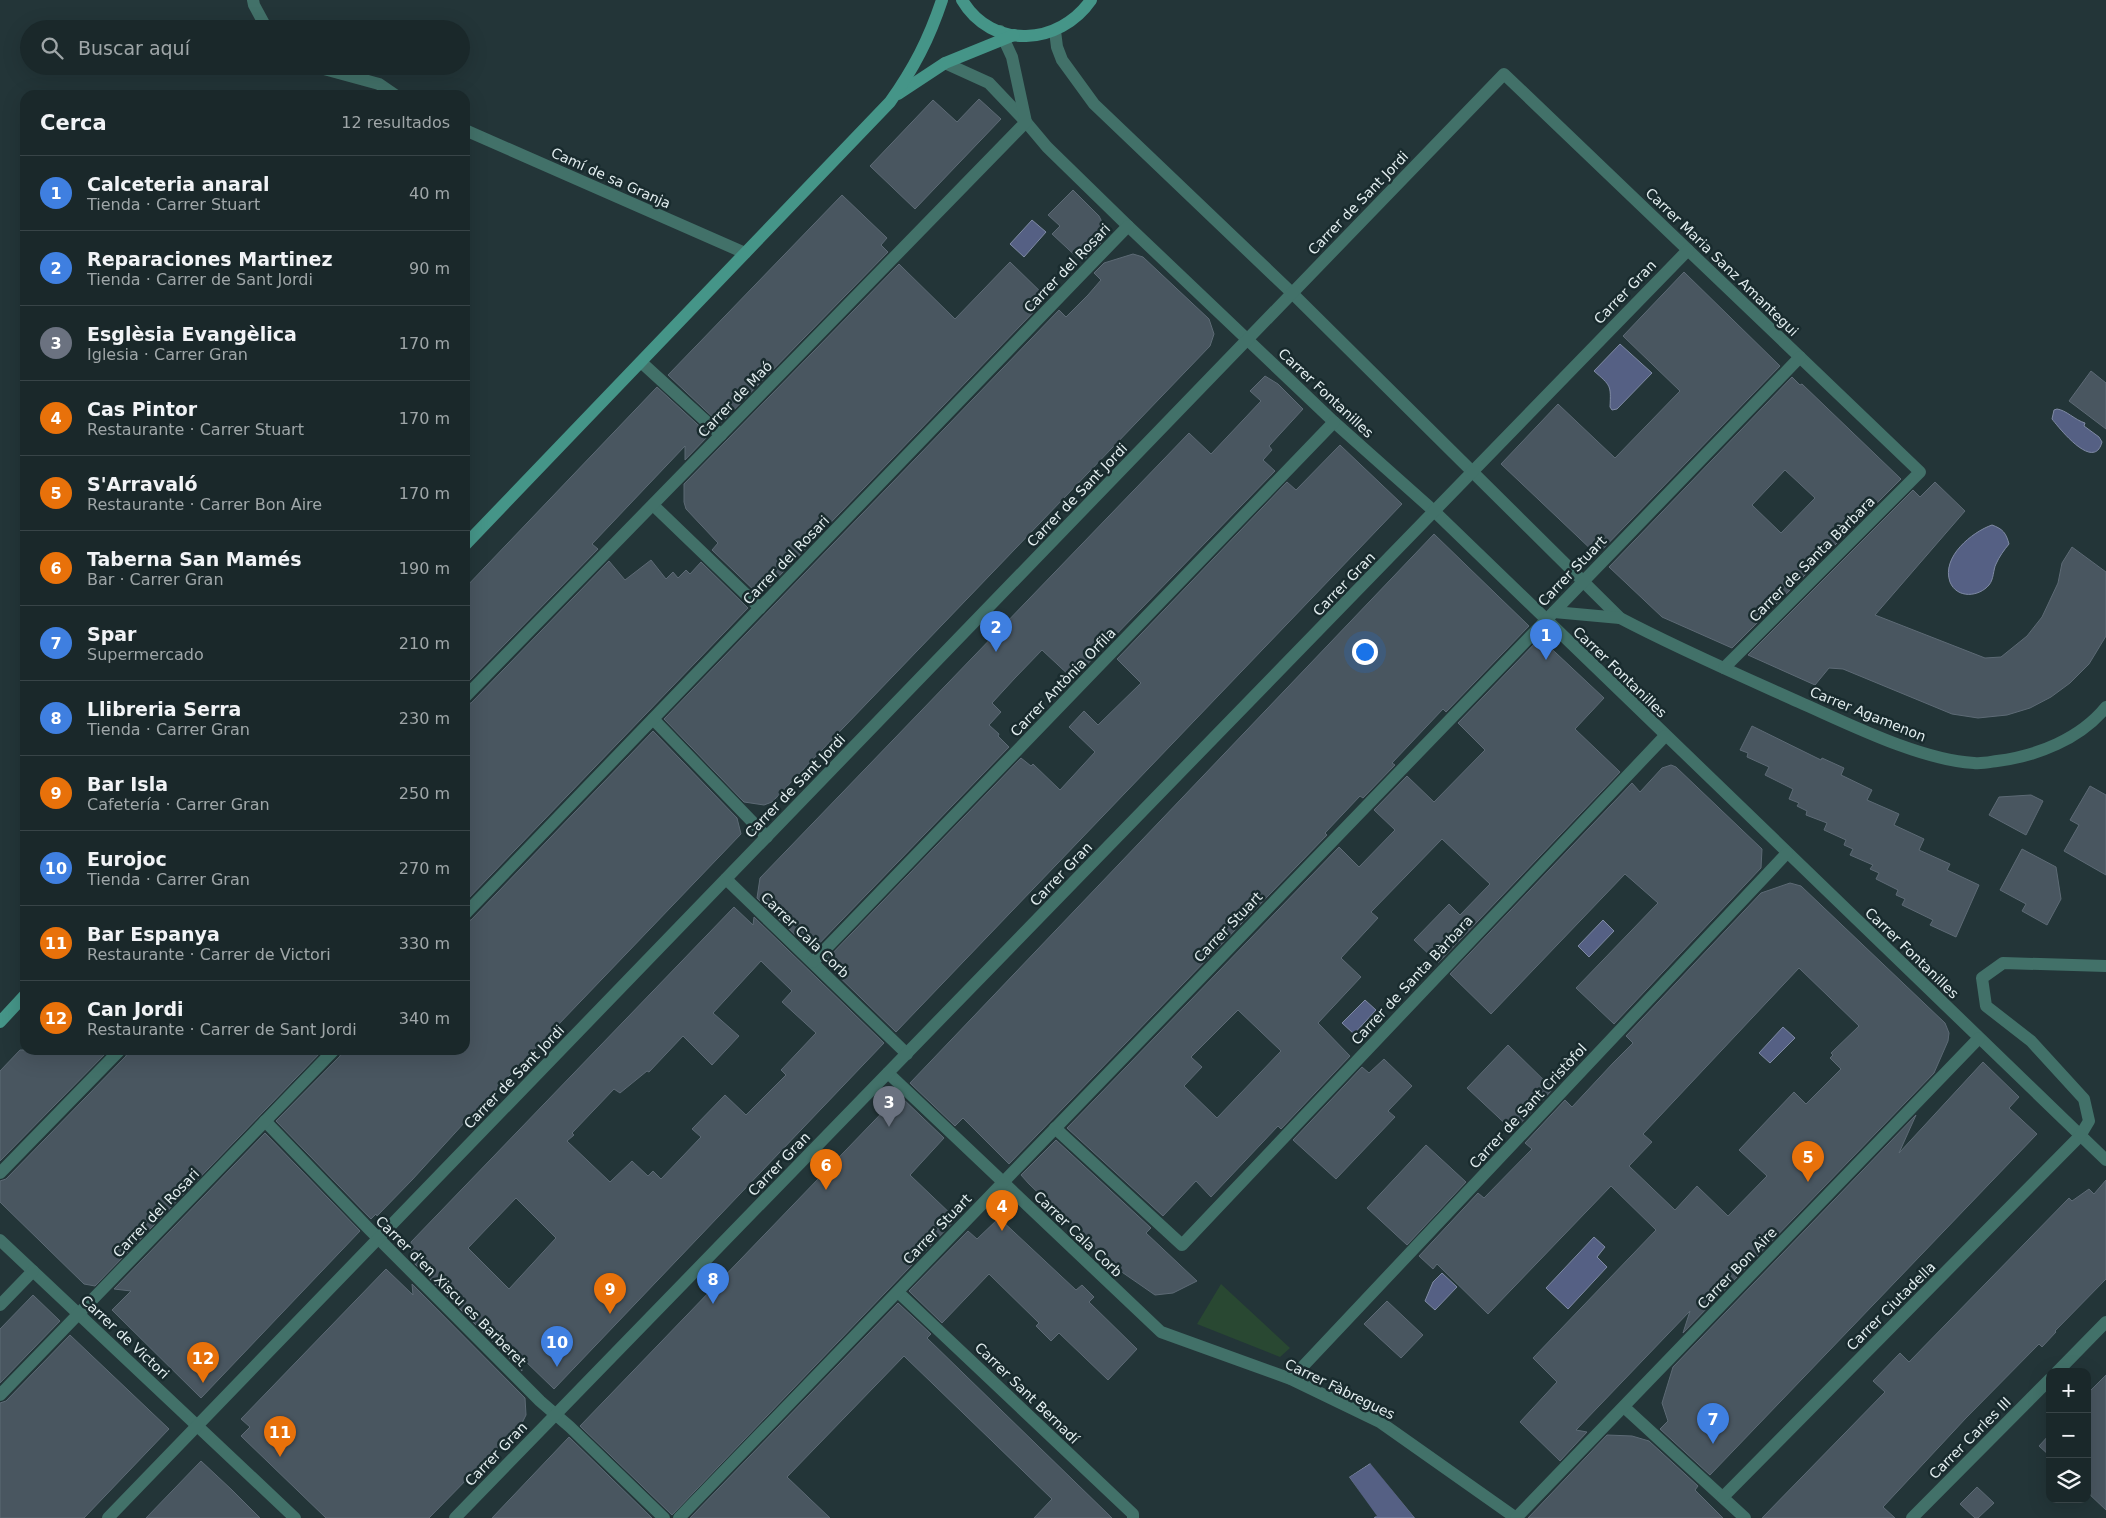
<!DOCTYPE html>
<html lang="es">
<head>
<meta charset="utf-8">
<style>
  body { margin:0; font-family:"DejaVu Sans",sans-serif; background:#273436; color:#f1f3f6 }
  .controls { position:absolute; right:15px; bottom:15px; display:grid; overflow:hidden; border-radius:10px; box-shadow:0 5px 20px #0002 }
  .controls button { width:45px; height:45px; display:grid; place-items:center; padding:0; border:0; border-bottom:1px solid #384447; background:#1a282a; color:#f1f3f6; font:25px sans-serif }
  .you { position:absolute; left:1364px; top:651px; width:18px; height:18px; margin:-12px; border:4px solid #fff; border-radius:50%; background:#1a73e8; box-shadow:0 0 0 8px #1a73e833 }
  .badge { display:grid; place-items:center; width:32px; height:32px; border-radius:50%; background:#f09ab4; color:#fff; font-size:16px; font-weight:700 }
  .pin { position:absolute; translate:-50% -41px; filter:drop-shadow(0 1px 2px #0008) }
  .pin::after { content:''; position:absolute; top:26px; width:18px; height:15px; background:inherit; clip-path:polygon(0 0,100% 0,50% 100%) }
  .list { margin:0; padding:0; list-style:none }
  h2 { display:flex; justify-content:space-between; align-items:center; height:65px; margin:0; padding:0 20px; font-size:21px }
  h2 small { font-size:16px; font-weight:400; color:#9fa6a8 }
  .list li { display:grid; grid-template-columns:32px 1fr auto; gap:15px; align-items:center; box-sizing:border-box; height:75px; padding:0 20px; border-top:1px solid #384447 }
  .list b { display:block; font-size:19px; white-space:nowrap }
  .list p { margin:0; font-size:16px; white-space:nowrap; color:#9fa6a8 }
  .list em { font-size:16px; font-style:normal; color:#9fa6a8 }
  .icon { flex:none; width:28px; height:28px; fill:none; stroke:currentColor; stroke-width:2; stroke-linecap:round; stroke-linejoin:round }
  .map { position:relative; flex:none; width:2106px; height:1518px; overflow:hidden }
  .search { position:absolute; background:#1a282a; box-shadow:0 5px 20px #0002; left:20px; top:20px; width:450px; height:55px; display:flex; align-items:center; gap:12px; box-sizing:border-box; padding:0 18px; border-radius:28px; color:#9fa6a8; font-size:19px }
  .panel { position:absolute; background:#1a282a; box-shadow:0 5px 20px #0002; left:20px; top:90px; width:450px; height:965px; border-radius:15px }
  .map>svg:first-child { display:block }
  .green { fill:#294832 }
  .water { fill:#556084; stroke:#7f8aa4 }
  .pier { fill:#233538 }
  .building { fill:#495660; stroke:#5d6a75; fill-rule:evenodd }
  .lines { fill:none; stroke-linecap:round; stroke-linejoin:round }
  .minor { stroke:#427169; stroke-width:12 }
  .secondary { stroke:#459588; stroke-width:12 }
  .labels { text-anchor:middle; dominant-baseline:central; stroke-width:5; stroke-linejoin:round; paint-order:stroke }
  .street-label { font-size:14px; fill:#e2edef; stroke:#192b2e }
</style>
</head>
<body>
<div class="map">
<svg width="2106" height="1518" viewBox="0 0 2106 1518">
  <rect width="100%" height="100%" fill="#233538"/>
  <path class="green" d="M 1221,1284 L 1290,1348 L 1280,1357 L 1197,1324 Z"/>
  <g class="water">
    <path d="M 1032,220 L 1046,232 L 1024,257 L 1010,244 Z"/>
    <path d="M 1620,344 L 1652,373 L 1617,409 L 1612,410 L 1610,407 C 1611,385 1611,386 1594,371 Z"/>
    <path d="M 2057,409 C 2066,410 2075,420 2085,423 L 2084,426 L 2099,437 L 2102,442 C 2094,472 2060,429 2052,419 L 2054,410 Z"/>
    <path d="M 1992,525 C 2003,529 2006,533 2009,544 C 2004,550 1999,557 1996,564 C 1993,570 1994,579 1989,585 C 1979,597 1957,599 1950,582 C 1941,557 1972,532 1992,525 Z"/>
    <path d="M 1603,920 L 1614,931 L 1589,957 L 1578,946 Z"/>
    <path d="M 1365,1000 L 1376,1010 L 1354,1034 L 1342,1023 Z"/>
    <path d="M 1783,1027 L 1795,1038 L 1770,1063 L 1759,1053 Z"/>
    <path d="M 1594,1237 L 1605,1247 L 1597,1257 L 1607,1267 L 1568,1309 L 1546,1288 Z"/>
    <path d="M 1442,1273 L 1457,1287 L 1435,1310 L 1425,1301 L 1433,1282 Z"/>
    <path d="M 1371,1463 L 1415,1518 L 1374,1518 L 1376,1517 L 1349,1477 Z"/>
  </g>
  <path class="pier" d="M 1370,1461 L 1372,1461 L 1418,1518 L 1415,1518 L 1370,1463 L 1349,1477 L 1377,1516 L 1371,1518 L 1373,1516 L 1347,1477 Z"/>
  <g class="building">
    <path d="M 979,99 L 1001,119 L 915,209 L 870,166 L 933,100 L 957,122 Z"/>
    <path d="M 1073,190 L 1099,216 L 1104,226 L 1102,242 L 1082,262 L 1052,234 L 1060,226 L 1048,215 Z"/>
    <path d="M 842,195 L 887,238 L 881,245 L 888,252 L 720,424 L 668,375 Z"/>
    <path d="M 1133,254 L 1143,257 L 1209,319 L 1214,334 L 1210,346 L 772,802 L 764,805 L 744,802 L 664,719 L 1059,310 L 1066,317 L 1088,295 L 1101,280 L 1094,273 L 1104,263 Z"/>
    <path d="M 1010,262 L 1047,298 L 760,596 L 712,550 L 718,543 L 686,509 L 684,502 L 684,484 L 899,264 L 955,319 Z"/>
    <path d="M 1684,272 L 1780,366 L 1597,555 L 1501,464 L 1558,404 L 1615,458 L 1680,391 L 1623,336 Z"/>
    <path d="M 2091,371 L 2106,383 L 2106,429 L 2069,401 Z"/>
    <path d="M 1265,376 L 1278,384 L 1303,409 L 1269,446 L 1272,450 L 1263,460 L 1275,471 L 1073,679 L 1042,650 L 1015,678 L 992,703 L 1001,712 L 989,725 L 999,734 L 998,736 L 1009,747 L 812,951 L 757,898 L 760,878 L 1189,433 L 1211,454 L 1261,401 L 1250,391 Z"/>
    <path d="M 1792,377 L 1800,385 L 1802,384 L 1901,479 L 1732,648 L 1662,617 L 1609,567 ZM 1785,470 L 1815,498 L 1781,533 L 1752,505 Z"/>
    <path d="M 657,387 L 709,435 L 685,460 L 685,446 L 592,544 L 598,549 L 465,685 L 465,588 Z"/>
    <path d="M 1340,445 L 1402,504 L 896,1032 L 824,962 L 1021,758 L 1031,766 L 1033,764 L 1060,790 L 1095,752 L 1069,727 L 1084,711 L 1098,725 L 1141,683 L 1117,659 L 1287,482 L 1296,490 Z"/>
    <path d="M 1935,482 L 1965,511 L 1875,615 L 1985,658 L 2001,657 L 2027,636 L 2042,617 L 2058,583 L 2062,563 L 2072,547 L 2106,572 L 2106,636 L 2089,664 L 2070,683 L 2051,697 L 2030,708 L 2007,715 L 1978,718 L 1952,714 L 1843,669 L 1829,668 L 1815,685 L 1748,655 L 1913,490 L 1920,497 Z"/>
    <path d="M 1434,534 L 1529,626 L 1446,712 L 1443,709 L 1392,763 L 1395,765 L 1363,798 L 1360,796 L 1325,833 L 1327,835 L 1009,1164 L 963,1118 L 955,1126 L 910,1083 Z"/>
    <path d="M 651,560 L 666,579 L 673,572 L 678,578 L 686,570 L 690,574 L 701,562 L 748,608 L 465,902 L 465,705 L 471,703 L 609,561 L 625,580 Z"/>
    <path d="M 1540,638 L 1604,698 L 1575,729 L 1620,772 L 1438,963 L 1414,940 L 1449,904 L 1460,915 L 1490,884 L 1442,839 L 1371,912 L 1378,918 L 1341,958 L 1361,977 L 1318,1023 L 1350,1056 L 1281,1129 L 1278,1126 L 1211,1197 L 1196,1181 L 1163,1216 L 1067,1128 L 1339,847 L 1359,867 L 1395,830 L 1374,810 L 1407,776 L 1434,802 L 1485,750 L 1458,723 ZM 1238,1010 L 1281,1051 L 1217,1118 L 1184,1086 L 1202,1067 L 1191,1057 Z"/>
    <path d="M 1752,726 L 1821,760 L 1822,758 L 1844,768 L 1841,775 L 1872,790 L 1867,800 L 1899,814 L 1894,825 L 1924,839 L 1919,850 L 1950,864 L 1947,870 L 1979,885 L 1956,937 L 1930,925 L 1933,920 L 1902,905 L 1905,899 L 1896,895 L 1898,890 L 1876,879 L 1879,873 L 1870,869 L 1873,865 L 1850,855 L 1853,849 L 1844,845 L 1846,840 L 1824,830 L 1827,823 L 1806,815 L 1807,811 L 1797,806 L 1799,803 L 1789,799 L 1793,789 L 1765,775 L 1769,767 L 1747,757 L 1748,753 L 1740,750 Z"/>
    <path d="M 653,731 L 737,818 L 741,834 L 465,1122 L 412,1180 L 377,1216 L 376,1214 L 371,1219 L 276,1121 L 340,1056 L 342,1050 L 465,1050 L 465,922 L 471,920 Z"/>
    <path d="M 1671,765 L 1676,767 L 1762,849 L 1761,868 L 1614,1024 L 1576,988 L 1658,903 L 1625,874 L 1491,1014 L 1450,974 L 1632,783 L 1640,792 L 1662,768 Z"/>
    <path d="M 2090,786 L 2106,795 L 2106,875 L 2064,851 L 2079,825 L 2070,820 Z"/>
    <path d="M 2031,795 L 2043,801 L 2026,835 L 1989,815 L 1999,797 Z"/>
    <path d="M 2022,849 L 2056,867 L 2061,899 L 2047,925 L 2022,911 L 2026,904 L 2000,890 Z"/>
    <path d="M 1790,883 L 1801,886 L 1945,1023 L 1949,1033 L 1948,1041 L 1934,1073 L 1683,1333 L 1690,1311 L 1576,1430 L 1587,1432 L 1560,1461 L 1520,1422 L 1557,1382 L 1533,1358 L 1656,1230 L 1611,1186 L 1488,1314 L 1437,1264 L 1433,1269 L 1419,1256 L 1478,1193 L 1484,1198 L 1532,1149 L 1525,1143 L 1565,1100 L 1572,1107 L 1613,1063 L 1633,1043 L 1626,1036 L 1761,893 ZM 1799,968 L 1859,1026 L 1831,1053 L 1833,1055 L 1830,1058 L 1841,1069 L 1806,1104 L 1794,1092 L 1739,1150 L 1767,1176 L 1728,1216 L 1697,1186 L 1675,1210 L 1629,1166 L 1652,1142 L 1643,1134 Z"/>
    <path d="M 734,907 L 753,925 L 754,917 L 884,1043 L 554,1389 L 520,1356 L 522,1371 L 412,1261 L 411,1242 ZM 761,961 L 792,991 L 782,1002 L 816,1033 L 781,1070 L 786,1075 L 746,1115 L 725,1095 L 692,1129 L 701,1137 L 661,1179 L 653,1171 L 648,1176 L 632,1161 L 610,1182 L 567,1141 L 574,1135 L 572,1133 L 614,1089 L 620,1093 L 647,1071 L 649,1072 L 683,1036 L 712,1065 L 739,1036 L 713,1013 ZM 516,1198 L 556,1238 L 509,1289 L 468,1248 Z"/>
    <path d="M 1508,1045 L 1553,1089 L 1513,1131 L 1467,1088 Z"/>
    <path d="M 20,1050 L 109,1050 L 0,1161 L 0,1071 Z"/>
    <path d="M 128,1050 L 323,1050 L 95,1286 L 84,1284 L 0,1202 L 0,1181 L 6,1179 L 126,1056 Z"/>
    <path d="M 1384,1059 L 1412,1086 L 1388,1111 L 1395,1117 L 1336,1179 L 1293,1140 L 1362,1067 L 1369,1073 Z"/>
    <path d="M 1983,1062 L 2019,1097 L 2009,1108 L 2037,1134 L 1710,1475 L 1660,1429 L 1668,1421 L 1662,1403 L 1673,1367 L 1916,1115 L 1899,1153 Z"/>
    <path d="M 899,1095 L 944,1138 L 910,1175 L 956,1219 L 672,1515 L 580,1426 Z"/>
    <path d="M 265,1133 L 360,1231 L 201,1398 L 112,1310 L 131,1291 L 114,1289 Z"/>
    <path d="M 1056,1140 L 1151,1228 L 1146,1233 L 1197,1281 L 1173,1293 L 1155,1295 L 1116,1268 L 1029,1184 L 1021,1175 Z"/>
    <path d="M 1426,1145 L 1466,1182 L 1407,1245 L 1367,1208 Z"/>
    <path d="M 2106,1180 L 2106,1279 L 2055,1331 L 2056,1332 L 2042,1347 L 2039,1344 L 1966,1418 L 1883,1507 L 1895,1518 L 1762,1518 L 1885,1392 L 1873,1381 L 1900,1353 L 1909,1362 L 2069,1198 L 2072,1201 L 2089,1189 L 2094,1194 Z"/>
    <path d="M 999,1218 L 1076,1290 L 1082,1285 L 1094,1297 L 1089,1302 L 1137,1349 L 1108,1380 L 1059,1333 L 1051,1341 L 1036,1326 L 1039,1323 L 989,1274 L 942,1323 L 909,1291 L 968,1231 L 977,1239 Z"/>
    <path d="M 386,1269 L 413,1295 L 412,1284 L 525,1398 L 526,1415 L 522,1423 L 429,1518 L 326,1518 L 241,1436 L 250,1427 L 241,1419 Z"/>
    <path d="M 33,1295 L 60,1321 L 0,1383 L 0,1329 Z"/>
    <path d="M 1387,1301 L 1423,1335 L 1401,1358 L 1364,1324 Z"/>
    <path d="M 898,1303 L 931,1334 L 927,1338 L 1112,1518 L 1034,1518 L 1052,1499 L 904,1356 L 787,1477 L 830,1518 L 690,1518 Z"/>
    <path d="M 70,1335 L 169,1429 L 84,1518 L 0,1518 L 0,1403 L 6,1401 Z"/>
    <path d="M 2106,1375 L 2106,1510 L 2087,1492 L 2087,1394 Z"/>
    <path d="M 2050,1434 L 2050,1456 L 2039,1446 Z"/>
    <path d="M 1607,1435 L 1632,1436 L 1649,1441 L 1698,1486 L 1695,1490 L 1723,1518 L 1528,1518 Z"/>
    <path d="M 569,1437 L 652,1518 L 492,1518 Z"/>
    <path d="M 201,1461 L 232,1490 L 260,1518 L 146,1518 Z"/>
    <path d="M 1977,1487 L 1994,1503 L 1978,1518 L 1975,1518 L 1960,1504 Z"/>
  </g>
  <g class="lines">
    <g class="minor">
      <path d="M 253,0 L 254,5 L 267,29"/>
      <path d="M 1055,31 L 1057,47 L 1062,60 L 1094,104 L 1292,293 L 1620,618 C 1679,649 1739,675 1799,702 C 1849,724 1920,760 1974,763 C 1981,764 1990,762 1997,761 C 2037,756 2080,739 2106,707"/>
      <path d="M 945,63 L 989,83 L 1026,122 L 1047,147 L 1128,226 L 1334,422 L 1435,512 L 2106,1160"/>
      <path d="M 313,66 L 379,84 L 395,95"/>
      <path d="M 465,130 L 745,253"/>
      <path d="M 641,362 L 721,435"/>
      <path d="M 653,505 L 760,608"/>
      <path d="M 1554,612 L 1620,618"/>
      <path d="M 465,697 L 1026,122 L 1012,57 L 1000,31"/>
      <path d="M 653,719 L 767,837"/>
      <path d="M 726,879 L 907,1054"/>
      <path d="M 465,914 L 1128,226"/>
      <path d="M 813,962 L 1334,422"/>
      <path d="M 888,1073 L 1161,1332 L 1291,1379 L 1380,1422 L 1516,1518"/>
      <path d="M 265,1121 L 369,1229 L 540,1401 L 570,1427 L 664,1518"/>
      <path d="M 1055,1128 L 1182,1245 L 1665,736"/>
      <path d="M 0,1173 L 120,1050"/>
      <path d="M 0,1240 L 295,1518"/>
      <path d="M 898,1292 L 1133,1514 L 1133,1518"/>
      <path d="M 0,1305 L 33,1271"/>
      <path d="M 2057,1372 L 2106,1322"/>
      <path d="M 1291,1379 L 1787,853"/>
      <path d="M 0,1395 L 334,1050"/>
      <path d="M 1624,1407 L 1745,1518"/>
      <path d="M 1723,1497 L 2080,1136 L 2089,1121 L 2084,1099 L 2031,1041 L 1986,1006 L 1982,978 L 2003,963 L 2106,966"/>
      <path d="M 108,1518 L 1504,74 L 1920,472 L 1724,668"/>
      <path d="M 455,1518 L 1688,250"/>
      <path d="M 679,1518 L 1800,357"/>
      <path d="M 1516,1518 L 1979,1038"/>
      <path d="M 1912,1518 L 2050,1379"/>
    </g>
    <g class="secondary">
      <path d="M 962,0 C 992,51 1060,45 1091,0"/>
      <path d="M 898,94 L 945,63 L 1014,35"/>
      <path d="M 465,545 L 890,102 C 914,68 929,39 942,0"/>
      <path d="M 0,1022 L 25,995"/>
    </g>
  </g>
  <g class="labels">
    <g class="street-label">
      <text transform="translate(611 178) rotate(24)">Camí de sa Granja</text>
      <text transform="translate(1358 203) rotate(-46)">Carrer de Sant Jordi</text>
      <text transform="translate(1722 262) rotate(44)">Carrer Maria Sanz Amantegui</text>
      <text transform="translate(1067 268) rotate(-46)">Carrer del Rosari</text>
      <text transform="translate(1625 292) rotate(-46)">Carrer Gran</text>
      <text transform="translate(1326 393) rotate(43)">Carrer Fontanilles</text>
      <text transform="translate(735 399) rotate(-46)">Carrer de Maó</text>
      <text transform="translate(1077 495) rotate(-46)">Carrer de Sant Jordi</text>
      <text transform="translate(1812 559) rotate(-45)">Carrer de Santa Bàrbara</text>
      <text transform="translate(786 560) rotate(-46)">Carrer del Rosari</text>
      <text transform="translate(1572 571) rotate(-46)">Carrer Stuart</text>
      <text transform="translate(1344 584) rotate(-46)">Carrer Gran</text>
      <text transform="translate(1620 672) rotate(44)">Carrer Fontanilles</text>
      <text transform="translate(1063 682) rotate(-46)">Carrer Antònia Orfila</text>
      <text transform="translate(1868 714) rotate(22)">Carrer Agamenon</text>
      <text transform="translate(795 786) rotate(-46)">Carrer de Sant Jordi</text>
      <text transform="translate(1061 874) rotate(-46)">Carrer Gran</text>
      <text transform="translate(1228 927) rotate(-46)">Carrer Stuart</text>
      <text transform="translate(805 935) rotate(44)">Carrer Cala Corb</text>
      <text transform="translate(1912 953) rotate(44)">Carrer Fontanilles</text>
      <text transform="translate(1412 980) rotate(-47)">Carrer de Santa Bàrbara</text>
      <text transform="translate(514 1077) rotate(-46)">Carrer de Sant Jordi</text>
      <text transform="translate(1528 1106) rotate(-47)">Carrer de Sant Cristòfol</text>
      <text transform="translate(779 1164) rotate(-46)">Carrer Gran</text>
      <text transform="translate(156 1213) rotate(-46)">Carrer del Rosari</text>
      <text transform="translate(937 1229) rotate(-46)">Carrer Stuart</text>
      <text transform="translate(1078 1234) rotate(44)">Carrer Cala Corb</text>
      <text transform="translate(1737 1268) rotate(-46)">Carrer Bon Aire</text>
      <text transform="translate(451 1291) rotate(45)">Carrer d'en Xiscu es Barberet</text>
      <text transform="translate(1891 1306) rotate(-45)">Carrer Ciutadella</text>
      <text transform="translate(125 1337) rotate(43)">Carrer de Victori</text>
      <text transform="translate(1340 1389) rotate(26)">Carrer Fàbregues</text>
      <text transform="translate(1027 1393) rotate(44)">Carrer Sant Bernadí</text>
      <text transform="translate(1970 1438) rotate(-45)">Carrer Carles III</text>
      <text transform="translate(496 1454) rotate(-46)">Carrer Gran</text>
    </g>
  </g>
</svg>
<div class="controls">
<button>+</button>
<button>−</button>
<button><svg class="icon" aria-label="layers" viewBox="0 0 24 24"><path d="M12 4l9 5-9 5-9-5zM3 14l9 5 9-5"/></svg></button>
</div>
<div class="you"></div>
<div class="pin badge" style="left:1546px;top:660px;background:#3f7fe0">1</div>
<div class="pin badge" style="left:996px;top:652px;background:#3f7fe0">2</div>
<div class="pin badge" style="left:889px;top:1127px;background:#6b7280">3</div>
<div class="pin badge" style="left:1002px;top:1231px;background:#e8710a">4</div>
<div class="pin badge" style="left:1808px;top:1182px;background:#e8710a">5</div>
<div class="pin badge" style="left:826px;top:1190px;background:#e8710a">6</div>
<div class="pin badge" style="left:1713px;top:1444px;background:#3f7fe0">7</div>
<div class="pin badge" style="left:713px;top:1304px;background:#3f7fe0">8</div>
<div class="pin badge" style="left:610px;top:1314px;background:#e8710a">9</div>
<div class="pin badge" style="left:557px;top:1367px;background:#3f7fe0">10</div>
<div class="pin badge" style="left:280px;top:1457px;background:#e8710a">11</div>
<div class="pin badge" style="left:203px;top:1383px;background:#e8710a">12</div>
<div class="search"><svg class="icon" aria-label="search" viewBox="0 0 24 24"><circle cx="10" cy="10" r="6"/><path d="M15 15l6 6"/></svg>Buscar aquí</div>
<section class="panel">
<h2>Cerca<small>12 resultados</small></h2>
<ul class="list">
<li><span class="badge" style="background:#3f7fe0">1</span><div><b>Calceteria anaral</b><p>Tienda · Carrer Stuart</p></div><em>40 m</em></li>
<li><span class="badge" style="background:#3f7fe0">2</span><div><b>Reparaciones Martinez</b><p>Tienda · Carrer de Sant Jordi</p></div><em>90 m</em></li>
<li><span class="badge" style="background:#6b7280">3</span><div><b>Esglèsia Evangèlica</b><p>Iglesia · Carrer Gran</p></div><em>170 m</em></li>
<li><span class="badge" style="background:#e8710a">4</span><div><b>Cas Pintor</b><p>Restaurante · Carrer Stuart</p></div><em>170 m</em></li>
<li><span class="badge" style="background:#e8710a">5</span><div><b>S'Arravaló</b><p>Restaurante · Carrer Bon Aire</p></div><em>170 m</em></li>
<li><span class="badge" style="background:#e8710a">6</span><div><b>Taberna San Mamés</b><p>Bar · Carrer Gran</p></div><em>190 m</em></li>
<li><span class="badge" style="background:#3f7fe0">7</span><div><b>Spar</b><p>Supermercado</p></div><em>210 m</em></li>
<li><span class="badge" style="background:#3f7fe0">8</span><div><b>Llibreria Serra</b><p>Tienda · Carrer Gran</p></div><em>230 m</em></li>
<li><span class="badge" style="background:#e8710a">9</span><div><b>Bar Isla</b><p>Cafetería · Carrer Gran</p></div><em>250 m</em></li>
<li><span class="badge" style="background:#3f7fe0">10</span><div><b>Eurojoc</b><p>Tienda · Carrer Gran</p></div><em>270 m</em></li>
<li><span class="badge" style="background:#e8710a">11</span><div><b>Bar Espanya</b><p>Restaurante · Carrer de Victori</p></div><em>330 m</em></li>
<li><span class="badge" style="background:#e8710a">12</span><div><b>Can Jordi</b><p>Restaurante · Carrer de Sant Jordi</p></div><em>340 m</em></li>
</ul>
</section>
</div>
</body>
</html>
